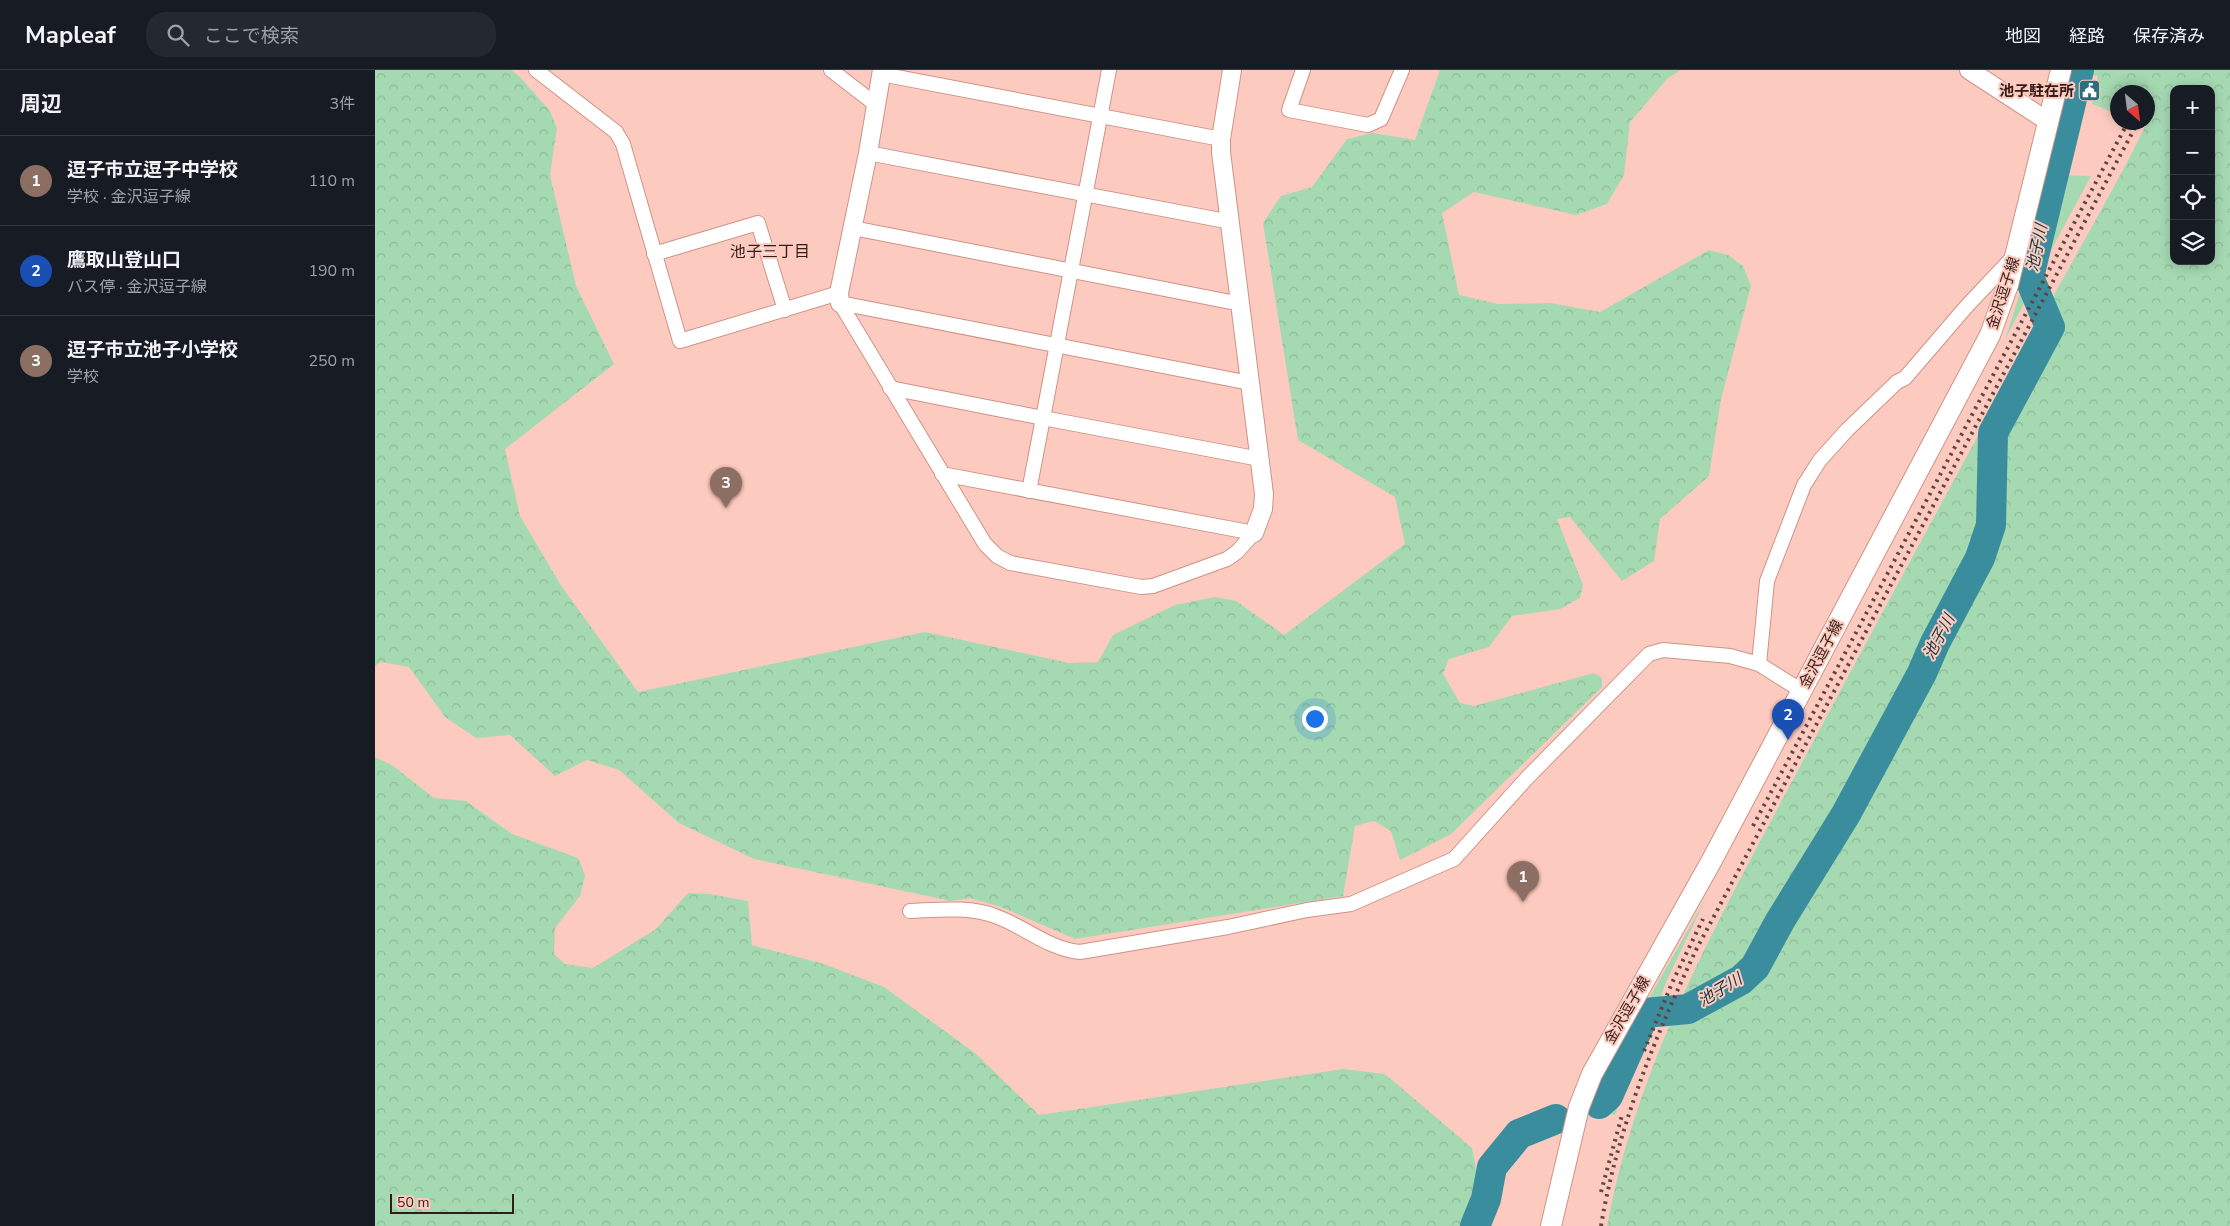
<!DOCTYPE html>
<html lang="ja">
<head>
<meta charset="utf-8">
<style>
  body { margin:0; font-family:"Nunito Sans","Noto Sans JP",sans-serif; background:#242831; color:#f1f3f6 }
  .controls { position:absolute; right:15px; top:15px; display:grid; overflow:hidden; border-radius:10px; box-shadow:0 2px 12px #0003 }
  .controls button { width:45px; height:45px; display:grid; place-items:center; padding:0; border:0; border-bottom:1px solid #363941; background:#171b24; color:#f1f3f6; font:25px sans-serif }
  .compass { position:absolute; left:1735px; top:15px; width:45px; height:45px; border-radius:50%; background:#171b24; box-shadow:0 2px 12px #0003; rotate:152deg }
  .scale { position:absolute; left:15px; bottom:12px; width:124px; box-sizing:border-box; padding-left:5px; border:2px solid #331c17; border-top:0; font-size:14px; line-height:18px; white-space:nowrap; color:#331c17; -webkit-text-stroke:4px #fdcabf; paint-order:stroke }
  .you { position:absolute; left:939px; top:648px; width:18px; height:18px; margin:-12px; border:4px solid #fff; border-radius:50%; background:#1a73e8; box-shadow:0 0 0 8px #1a73e833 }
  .badge { display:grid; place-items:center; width:32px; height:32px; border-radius:50%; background:#0f766e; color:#fff; font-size:16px; font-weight:700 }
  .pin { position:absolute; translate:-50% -41px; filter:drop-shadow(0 1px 2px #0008) }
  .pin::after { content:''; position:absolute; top:26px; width:18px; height:15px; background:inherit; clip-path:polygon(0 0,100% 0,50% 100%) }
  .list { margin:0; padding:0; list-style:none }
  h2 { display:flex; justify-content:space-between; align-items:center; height:65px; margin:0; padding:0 20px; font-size:21px }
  h2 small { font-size:16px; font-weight:400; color:#9ea1a6 }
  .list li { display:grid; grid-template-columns:32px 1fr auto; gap:15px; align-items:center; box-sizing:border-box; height:90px; padding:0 20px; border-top:1px solid #363941 }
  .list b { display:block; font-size:19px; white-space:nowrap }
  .list p { margin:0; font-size:16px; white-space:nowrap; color:#9ea1a6 }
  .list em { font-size:16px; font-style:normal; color:#9ea1a6 }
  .icon { flex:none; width:28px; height:28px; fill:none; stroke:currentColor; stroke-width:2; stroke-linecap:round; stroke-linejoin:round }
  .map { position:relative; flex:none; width:1855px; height:1156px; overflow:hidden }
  header { display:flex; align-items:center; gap:30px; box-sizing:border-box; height:70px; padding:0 25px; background:#171b24; border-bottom:1px solid #363941 }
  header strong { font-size:24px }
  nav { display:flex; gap:28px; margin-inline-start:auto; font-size:18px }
  .search { width:350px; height:45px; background:#242831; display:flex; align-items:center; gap:12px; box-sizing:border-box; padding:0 18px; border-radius:20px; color:#9ea1a6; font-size:19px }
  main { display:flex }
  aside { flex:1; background:#171b24 }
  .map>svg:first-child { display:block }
  .grass { fill:#a5d9b2 }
  .forest { fill:url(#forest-crowns); fill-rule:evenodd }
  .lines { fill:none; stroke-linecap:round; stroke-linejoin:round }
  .river { stroke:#3a8d9d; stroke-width:30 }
  .minor-casing { stroke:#cf9386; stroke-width:16 }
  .tertiary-casing { stroke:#cf9386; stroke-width:20 }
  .secondary-casing { stroke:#cf9386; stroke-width:22 }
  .minor { stroke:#fff; stroke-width:14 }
  .tertiary { stroke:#fff; stroke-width:18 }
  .secondary { stroke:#fff; stroke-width:20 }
  .rail { stroke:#61443d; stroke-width:4; stroke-dasharray:2.5 5; stroke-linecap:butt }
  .labels { text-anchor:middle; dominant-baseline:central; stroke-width:4; stroke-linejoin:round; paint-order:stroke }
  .poi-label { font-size:15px; font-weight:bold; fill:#331c17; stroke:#fdcabf; text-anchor:end }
  .street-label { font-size:15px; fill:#331c17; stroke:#fdcabf }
  .water-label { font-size:16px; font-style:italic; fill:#0f373e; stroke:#fdcabf }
  .neighbourhood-label { font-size:16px; fill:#331c17; stroke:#fdcabf }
</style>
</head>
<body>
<header>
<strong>Mapleaf</strong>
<div class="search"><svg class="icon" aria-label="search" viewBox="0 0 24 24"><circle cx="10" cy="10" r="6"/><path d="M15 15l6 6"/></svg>ここで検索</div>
<nav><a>地図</a><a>経路</a><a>保存済み</a></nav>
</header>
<main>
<aside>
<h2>周辺<small>3件</small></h2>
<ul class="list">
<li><span class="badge" style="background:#8d6e63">1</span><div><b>逗子市立逗子中学校</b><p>学校 · 金沢逗子線</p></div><em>110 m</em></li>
<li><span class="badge" style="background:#1a4fb4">2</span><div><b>鷹取山登山口</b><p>バス停 · 金沢逗子線</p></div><em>190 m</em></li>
<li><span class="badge" style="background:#8d6e63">3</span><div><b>逗子市立池子小学校</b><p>学校</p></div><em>250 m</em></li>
</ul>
</aside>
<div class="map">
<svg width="1855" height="1156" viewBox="0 0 1855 1156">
  <defs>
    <pattern id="forest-crowns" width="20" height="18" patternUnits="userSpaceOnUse" patternTransform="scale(1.25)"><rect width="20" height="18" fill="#a5d9b2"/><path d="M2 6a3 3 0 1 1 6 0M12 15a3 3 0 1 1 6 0" fill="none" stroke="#8eba98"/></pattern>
  </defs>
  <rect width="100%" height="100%" fill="#fdcabf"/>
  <g class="grass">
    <path d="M 1681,105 L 1716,106 L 1662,206 L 1659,200 Z"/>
    <path d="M 1648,213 L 1653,225 L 1630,270 Z"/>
    <path d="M 1330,830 L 1292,910 L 1284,932 L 1273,930 Z"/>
    <path d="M 1264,949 L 1275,949 L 1240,1045 L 1219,1040 L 1228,1016 Z"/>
  </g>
  <g class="forest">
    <path d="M 0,0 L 136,0 L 145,7 L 175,41 L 182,58 L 175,105 L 201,216 L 239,294 L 130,379 L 145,446 L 185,514 L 263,622 L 550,562 L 694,593 L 723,592 L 738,565 L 800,535 L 840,527 L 861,531 L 909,565 L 1030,474 L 1020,427 L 923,370 L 888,153 L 906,126 L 937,117 L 972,69 L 998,63 L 1040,70 L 1065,0 L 1306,0 L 1293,8 L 1255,52 L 1249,105 L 1232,134 L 1201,145 L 1099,122 L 1067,143 L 1084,225 L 1123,234 L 1176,233 L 1225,242 L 1334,180 L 1353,185 L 1368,196 L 1376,216 L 1346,329 L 1334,406 L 1285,449 L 1279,491 L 1247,511 L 1195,447 L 1182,449 L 1208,515 L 1205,528 L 1185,539 L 1137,546 L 1114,577 L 1074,589 L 1068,604 L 1085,633 L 1099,636 L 1219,603 L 1227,608 L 1227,617 L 1076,764 L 1025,790 L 1016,761 L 999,751 L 980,756 L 968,826 L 700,869 L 626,837 L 595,828 L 576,831 L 379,789 L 304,753 L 244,700 L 212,690 L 180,706 L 135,665 L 101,668 L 70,647 L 34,597 L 6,592 L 0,596 Z"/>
    <path d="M 1710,0 L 1855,0 L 1855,1156 L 1232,1156 C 1262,992 1345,847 1422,702 C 1502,552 1584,401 1665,251 C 1700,185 1738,122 1771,55 L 1764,53 L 1772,52 L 1772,22 L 1742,22 L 1742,44 L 1717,34 L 1723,6 L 1709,3 ZM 1799,19 L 1836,19 L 1836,191 L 1799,191 Z"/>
    <path d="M 0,687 L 17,695 L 59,728 L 91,731 L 137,764 L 203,788 L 210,805 L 205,826 L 180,858 L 179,884 L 190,894 L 218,898 L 281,859 L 313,823 L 334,824 L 373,831 L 377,875 L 449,894 L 509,917 L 600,983 L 664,1045 L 968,999 L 1010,1004 L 1097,1078 L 1105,1117 L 1085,1156 L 0,1156 Z"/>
  </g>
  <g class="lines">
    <g class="river">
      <path d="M 1224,1034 L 1233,1026 L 1270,943 L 1313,939 L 1366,910 L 1380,897 L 1405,851 L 1471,744 L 1547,603 L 1560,573 L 1605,488 L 1616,455 L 1618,363 L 1675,257 L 1654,207 L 1704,0"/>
      <path d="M 1100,1156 L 1111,1129 L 1117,1097 L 1144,1064 L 1181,1049"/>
    </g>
    <defs>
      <g id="minor">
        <path d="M 161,0 L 241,62 L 248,74 L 305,271 L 464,223"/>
        <path d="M 456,0 L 500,34"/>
        <path d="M 734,0 L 668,348 L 885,389"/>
        <path d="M 928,0 L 914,40 L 993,55 L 1006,49 L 1027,0"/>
        <path d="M 506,4 L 846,69"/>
        <path d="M 493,83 L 856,152"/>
        <path d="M 478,158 L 866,234"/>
        <path d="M 279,184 L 383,153 L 410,240"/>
        <path d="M 465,233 L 610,474 L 622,486 L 635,493 L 766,517 L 778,516 L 852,489 L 862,482 L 879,463 L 567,404"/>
        <path d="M 465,233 L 875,313"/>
        <path d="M 515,318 L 668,348 L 654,421"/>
        <path d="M 1384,594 L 1392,511 L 1429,415 L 1445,390 L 1472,360 L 1522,312 L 1530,308 L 1591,237 L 1639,186"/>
        <path d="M 535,841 C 562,840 594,836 620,846 C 649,856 673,879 705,882 L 853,857 L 932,840 L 976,834 L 1079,789 L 1152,708 L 1274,584 L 1288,580 L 1355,586 L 1384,594 L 1427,621"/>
      </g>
      <g id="tertiary">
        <path d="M 857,0 L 846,69 L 846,82 L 889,424 L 888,439 L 879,463"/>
        <path d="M 1594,0 L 1674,52"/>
        <path d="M 465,233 L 464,223 L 493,83 L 507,0"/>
      </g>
      <path id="secondary" d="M 1176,1156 L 1204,1037 L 1217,1004 L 1337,790 L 1615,265 L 1633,215 L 1686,0"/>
    </defs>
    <use href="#minor" class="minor-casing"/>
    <use href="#tertiary" class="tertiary-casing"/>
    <use href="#secondary" class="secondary-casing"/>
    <use href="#minor" class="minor"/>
    <use href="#tertiary" class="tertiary"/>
    <use href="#secondary" class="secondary"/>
    <g class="rail">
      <path d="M 1378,756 L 1753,52"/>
      <path d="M 1269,981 L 1297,913 L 1328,849"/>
      <path d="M 1226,1122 L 1247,1045"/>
      <path d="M 1226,1156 C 1242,1060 1280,967 1321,880 L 1763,52"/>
    </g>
  </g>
  <defs>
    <symbol id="civic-square" viewBox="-11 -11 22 22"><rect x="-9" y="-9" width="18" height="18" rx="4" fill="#296f7d" stroke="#fdcabf"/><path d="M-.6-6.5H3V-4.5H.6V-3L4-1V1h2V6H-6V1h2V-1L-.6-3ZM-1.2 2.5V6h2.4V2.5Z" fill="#fff"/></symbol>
  </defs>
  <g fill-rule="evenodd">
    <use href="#civic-square" x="1702" y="8" width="25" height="25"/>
  </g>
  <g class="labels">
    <g class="poi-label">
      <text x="1699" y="21">池子駐在所</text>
    </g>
    <g class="street-label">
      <text transform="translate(1628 223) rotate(-72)">金沢逗子線</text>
      <text transform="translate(1446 584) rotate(-62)">金沢逗子線</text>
      <text transform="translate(1252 940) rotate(-60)">金沢逗子線</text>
    </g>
    <g class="water-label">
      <text transform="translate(1662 178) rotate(-78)">池子川</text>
      <text transform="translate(1564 567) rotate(-62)">池子川</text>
      <text transform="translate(1345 920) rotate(-31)">池子川</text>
    </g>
    <g class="neighbourhood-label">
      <text x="395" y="182">池子三丁目</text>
    </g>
  </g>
</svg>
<div class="controls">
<button>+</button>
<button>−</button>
<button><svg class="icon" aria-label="locate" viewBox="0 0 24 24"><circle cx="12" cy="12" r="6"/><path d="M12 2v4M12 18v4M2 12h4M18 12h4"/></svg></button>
<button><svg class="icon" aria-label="layers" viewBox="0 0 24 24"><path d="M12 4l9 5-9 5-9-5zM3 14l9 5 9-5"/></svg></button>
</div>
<svg class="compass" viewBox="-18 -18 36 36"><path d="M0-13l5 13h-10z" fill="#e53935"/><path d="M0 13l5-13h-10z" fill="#9ea1a6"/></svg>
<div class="scale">50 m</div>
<div class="you"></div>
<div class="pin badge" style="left:1148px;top:832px;background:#8d6e63">1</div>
<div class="pin badge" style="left:1413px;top:670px;background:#1a4fb4">2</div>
<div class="pin badge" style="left:351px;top:438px;background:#8d6e63">3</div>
</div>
</main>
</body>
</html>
